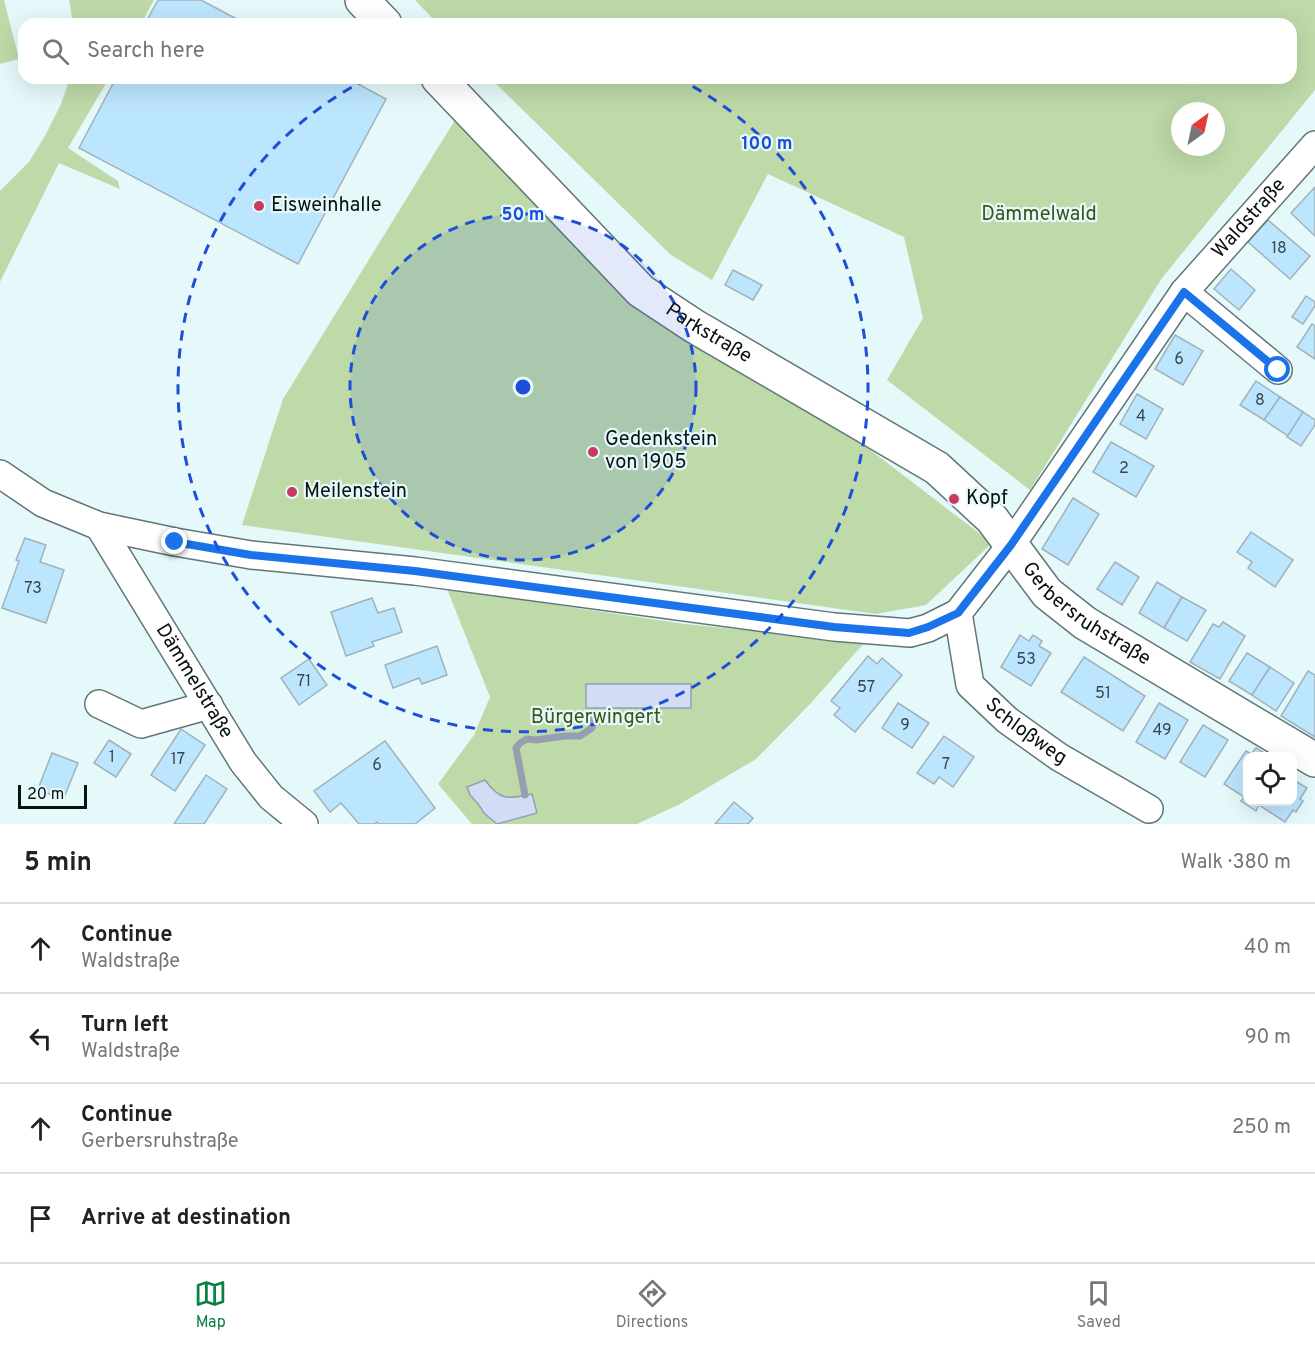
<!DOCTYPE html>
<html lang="en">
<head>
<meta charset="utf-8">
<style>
  body { margin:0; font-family:Overpass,sans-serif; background:#f2f2f2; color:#222 }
  .controls { position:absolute; right:18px; bottom:18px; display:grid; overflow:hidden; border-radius:12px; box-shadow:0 6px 24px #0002 }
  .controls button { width:54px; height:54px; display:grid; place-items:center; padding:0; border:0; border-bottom:2px solid #e0e0e0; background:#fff; color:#222; font:30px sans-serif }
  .compass { position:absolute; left:1171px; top:102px; width:54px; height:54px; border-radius:50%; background:#fff; box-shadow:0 6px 24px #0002; rotate:33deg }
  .scale { position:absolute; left:18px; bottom:15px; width:69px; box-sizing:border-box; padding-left:6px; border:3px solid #0a1111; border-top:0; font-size:16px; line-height:21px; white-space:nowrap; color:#0a1111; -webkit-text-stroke:4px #e5f9fa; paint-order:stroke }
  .stop { position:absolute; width:18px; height:18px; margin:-14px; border:4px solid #1a73e8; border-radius:50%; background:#fff }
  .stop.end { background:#1a73e8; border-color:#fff; box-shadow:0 2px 6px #0008 }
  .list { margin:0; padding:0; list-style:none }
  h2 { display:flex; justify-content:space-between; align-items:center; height:78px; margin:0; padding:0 24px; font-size:26px }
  h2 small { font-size:20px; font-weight:400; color:#767676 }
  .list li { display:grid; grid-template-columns:39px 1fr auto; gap:18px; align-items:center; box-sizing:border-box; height:90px; padding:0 24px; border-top:2px solid #e0e0e0 }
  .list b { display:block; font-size:22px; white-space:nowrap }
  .list p { margin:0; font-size:20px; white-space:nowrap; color:#767676 }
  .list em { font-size:20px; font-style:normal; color:#767676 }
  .icon { flex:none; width:33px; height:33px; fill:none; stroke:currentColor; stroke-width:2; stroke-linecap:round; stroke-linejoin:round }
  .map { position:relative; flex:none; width:1315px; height:824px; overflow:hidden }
  .search { position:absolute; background:#fff; box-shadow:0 6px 24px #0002; left:18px; right:18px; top:18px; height:66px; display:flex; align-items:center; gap:15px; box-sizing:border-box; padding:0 21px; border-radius:18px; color:#767676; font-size:22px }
  .sheet { height:438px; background:#fff }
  nav { display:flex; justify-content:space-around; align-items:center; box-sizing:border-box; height:84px; border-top:2px solid #e0e0e0; background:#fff; font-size:16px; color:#767676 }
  nav a { display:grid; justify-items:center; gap:3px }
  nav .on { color:#0b8043 }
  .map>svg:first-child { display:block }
  .green { fill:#bedaa8; fill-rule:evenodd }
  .water { fill:#d2dcf5; stroke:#969fb1; stroke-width:1.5 }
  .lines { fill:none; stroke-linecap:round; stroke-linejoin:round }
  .stream { stroke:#969fb1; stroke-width:7 }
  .building { fill:#bce6fe; stroke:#a2b1ba; stroke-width:1.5 }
  .minor-casing { stroke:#637677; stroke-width:30 }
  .tertiary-casing { stroke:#637677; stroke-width:36 }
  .minor { stroke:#fff; stroke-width:27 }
  .tertiary { stroke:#fff; stroke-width:33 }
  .route { stroke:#1a73e8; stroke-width:8 }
  .ring { fill:none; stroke:#1d4ed8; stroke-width:3; stroke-dasharray:10 8 }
  .poi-dot { fill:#c93a5f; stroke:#e5f9fa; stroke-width:2 }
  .labels { text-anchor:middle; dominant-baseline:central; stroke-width:4.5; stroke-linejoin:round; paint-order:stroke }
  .number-label { font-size:16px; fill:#36464c }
  .poi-label { font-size:20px; fill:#0a1111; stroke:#e5f9fa; text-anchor:start }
  .park-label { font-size:20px; fill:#375617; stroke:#e5f9fa }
  .street-label { font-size:20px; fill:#0a1111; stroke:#e5f9fa }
  .centre { fill:#1d4ed8; stroke:#e5f9fa; stroke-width:3 }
  .ring-label { font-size:18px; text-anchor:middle; font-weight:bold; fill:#1d4ed8; stroke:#e5f9fa; stroke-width:4.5; stroke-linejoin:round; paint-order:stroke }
</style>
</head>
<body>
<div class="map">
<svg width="1315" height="824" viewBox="0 0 1315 824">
  <rect width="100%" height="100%" fill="#e5f9fa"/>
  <g class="green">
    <path d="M 0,0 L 4,0 L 19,59 L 0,64 Z"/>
    <path d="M 69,0 L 154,0 L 141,24 L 73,24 Z"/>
    <path d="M 415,0 L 1315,0 L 1315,90 L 1162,278 L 1030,490 L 887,380 L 923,318 L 904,237 L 768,174 L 712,280 L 671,255 L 490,78 L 1291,78 L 1291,24 L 438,24 ZM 1180,111 L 1216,111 L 1216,147 L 1180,147 Z"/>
    <path d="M 70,78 L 109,78 L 68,148 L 118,181 L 120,189 L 59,163 L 0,282 L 0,191 L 29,162 L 46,134 L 61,104 Z"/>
    <path d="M 455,120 L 634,301 L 835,423 L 992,543 L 926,605 L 876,614 L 242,525 L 283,399 Z"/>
    <path d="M 447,589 L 685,624 L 865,642 L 811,703 L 756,759 L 680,804 L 637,824 L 472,824 L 438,784 L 474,735 L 490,697 Z"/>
  </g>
  <g class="water">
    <rect x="586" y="684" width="105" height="24"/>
    <path d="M 485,780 C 500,801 508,799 532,794 L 537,813 L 497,824 L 484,813 L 479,805 L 470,795 L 467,787 Z"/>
  </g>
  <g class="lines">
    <path class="stream" d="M 525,795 L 516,748 L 520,743 L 527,739 L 536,740 L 565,736 L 580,736 L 592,728 L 593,719"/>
  </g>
  <g class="building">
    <path d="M 158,0 L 201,0 L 246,24 L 145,24 Z"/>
    <path d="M 116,78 L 347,78 L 386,99 L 298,264 L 79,148 Z"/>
    <path d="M 1315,187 L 1315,236 L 1291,213 Z"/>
    <path d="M 1268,220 L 1310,256 L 1290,279 L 1248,242 Z"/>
    <path d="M 1231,269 L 1255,290 L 1239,310 L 1214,289 Z"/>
    <path d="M 733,270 L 762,285 L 753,300 L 725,285 Z"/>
    <path d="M 1306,296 L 1315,302 L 1315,306 L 1303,324 L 1292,317 Z"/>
    <path d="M 1312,324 L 1315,326 L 1315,359 L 1297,347 Z"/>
    <path d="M 1175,335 L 1203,351 L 1183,385 L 1155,369 Z"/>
    <path d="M 1256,381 L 1280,397 L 1264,420 L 1240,405 Z"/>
    <path d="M 1137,394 L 1163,409 L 1146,439 L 1120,424 Z"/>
    <path d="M 1280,397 L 1303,412 L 1288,436 L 1264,420 Z"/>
    <path d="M 1303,412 L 1315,420 L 1315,425 L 1301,446 L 1287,437 Z"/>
    <path d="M 1111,442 L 1154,466 L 1136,497 L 1093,472 Z"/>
    <path d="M 1073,498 L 1099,514 L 1068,565 L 1042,549 Z"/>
    <path d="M 1251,532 L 1293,560 L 1275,587 L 1248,568 L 1252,562 L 1237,552 Z"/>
    <path d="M 25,538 L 46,545 L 40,562 L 64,570 L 46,623 L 2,608 L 19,561 L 16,560 Z"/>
    <path d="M 1115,562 L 1139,577 L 1122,605 L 1097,589 Z"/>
    <path d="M 1157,582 L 1182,597 L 1164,628 L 1139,613 Z"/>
    <path d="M 1182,597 L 1206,610 L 1187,641 L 1164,628 Z"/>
    <path d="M 372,598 L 378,613 L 394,608 L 402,632 L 372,642 L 374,646 L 346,656 L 331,612 Z"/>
    <path d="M 1223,622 L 1245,636 L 1220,679 L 1190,662 L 1213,624 L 1219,627 Z"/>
    <path d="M 1020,635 L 1029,641 L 1033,635 L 1042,641 L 1039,646 L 1051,653 L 1031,686 L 1001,667 Z"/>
    <path d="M 437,646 L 447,675 L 422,684 L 419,678 L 393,688 L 385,665 Z"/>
    <path d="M 1247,653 L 1270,667 L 1252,695 L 1229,681 Z"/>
    <path d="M 868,656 L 877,664 L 882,658 L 902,675 L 855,732 L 834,715 L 840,708 L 831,701 Z"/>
    <path d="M 1084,657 L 1145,696 L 1123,731 L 1061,692 Z"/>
    <path d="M 309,659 L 327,685 L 299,705 L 281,678 Z"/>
    <path d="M 1270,667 L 1294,683 L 1276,711 L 1252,695 Z"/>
    <path d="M 1308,671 L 1315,675 L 1315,737 L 1281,716 Z"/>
    <path d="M 898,703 L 929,723 L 912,748 L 882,728 Z"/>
    <path d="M 1159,703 L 1188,720 L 1165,759 L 1136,742 Z"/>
    <path d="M 1203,725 L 1228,740 L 1205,777 L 1180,762 Z"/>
    <path d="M 181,729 L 205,745 L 175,791 L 151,775 Z"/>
    <path d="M 944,736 L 974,757 L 953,787 L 939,777 L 934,784 L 917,773 Z"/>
    <path d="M 109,740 L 131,754 L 116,777 L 94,763 Z"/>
    <path d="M 385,741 L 435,808 L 415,824 L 378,824 L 377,822 L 374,824 L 359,824 L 341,803 L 330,812 L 314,791 Z"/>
    <path d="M 1256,748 L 1269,756 L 1248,756 L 1248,792 L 1244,797 L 1224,784 L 1246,751 L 1251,754 Z"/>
    <path d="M 52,753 L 78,763 L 63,800 L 38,789 Z"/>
    <path d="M 206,775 L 227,789 L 204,824 L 174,824 Z"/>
    <path d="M 1292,779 L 1307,788 L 1300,799 L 1303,801 L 1296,812 L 1293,810 L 1285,822 L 1259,805 L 1256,811 L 1241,801 L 1248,792 L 1248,802 L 1292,802 Z"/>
    <path d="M 734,802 L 753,818 L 748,824 L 715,824 Z"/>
  </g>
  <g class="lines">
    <defs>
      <g id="minor">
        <path d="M 1184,292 L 1278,370"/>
        <path id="s1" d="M 0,474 L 43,503 L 99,526 L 175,542 L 251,555 L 415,571 L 834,627 L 910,633 L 928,628 L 958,613 L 1011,545 L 1184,292 L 1315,145"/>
        <path id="s2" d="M 99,526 L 243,762 L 271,797 L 304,824"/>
        <path id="s3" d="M 958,613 L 970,685 L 1007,720 L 1059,757 L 1149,809"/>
        <path d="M 99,704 L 141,724 L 209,705"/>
      </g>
      <g id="tertiary">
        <path d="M 362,0 L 385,24"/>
        <path id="s4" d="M 438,78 L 641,291 L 694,326 L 937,468 L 992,519 L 1047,593 L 1085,623 L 1315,760"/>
      </g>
    </defs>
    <use href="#minor" class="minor-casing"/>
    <use href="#tertiary" class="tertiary-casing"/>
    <use href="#minor" class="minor"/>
    <use href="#tertiary" class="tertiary"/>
  </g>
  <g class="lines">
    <path class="route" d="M 175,542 L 251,555 L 415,571 L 834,627 L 909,633 L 928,627 L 958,613 L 1011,545 L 1184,292 L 1278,370"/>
  </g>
  <circle cx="523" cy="387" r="173" fill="#1d4ed8" fill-opacity=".12"/>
  <g class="ring">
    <circle cx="523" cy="387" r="173"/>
    <path d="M677 78A345 345 0 1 1 369 78"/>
  </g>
  <g class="poi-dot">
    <circle cx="259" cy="206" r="6"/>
    <circle cx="593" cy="452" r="6"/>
    <circle cx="292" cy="492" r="6"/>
    <circle cx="954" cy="499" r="6"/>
  </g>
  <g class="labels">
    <g class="number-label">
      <text x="1279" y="249">18</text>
      <text x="1179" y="360">6</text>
      <text x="1260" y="401">8</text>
      <text x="1141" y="417">4</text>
      <text x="1124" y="469">2</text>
      <text x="33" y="589">73</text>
      <text x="1026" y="660">53</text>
      <text x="304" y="682">71</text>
      <text x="866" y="688">57</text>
      <text x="1103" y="694">51</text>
      <text x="905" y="726">9</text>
      <text x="1162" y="731">49</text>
      <text x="112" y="758">1</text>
      <text x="178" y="760">17</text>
      <text x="946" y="765">7</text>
      <text x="377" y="766">6</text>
    </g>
    <g class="poi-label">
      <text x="271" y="206">Eisweinhalle</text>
      <text x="605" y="440">Gedenkstein<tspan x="605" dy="23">von 1905</tspan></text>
      <text x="304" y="492">Meilenstein</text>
      <text x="966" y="499">Kopf</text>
    </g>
    <g class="park-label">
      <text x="1039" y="215">Dämmelwald</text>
      <text x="596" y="718">Bürgerwingert</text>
    </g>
    <g class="street-label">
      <text stroke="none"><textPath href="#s1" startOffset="1474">Waldstraße</textPath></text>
      <text stroke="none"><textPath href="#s4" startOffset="374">Parkstraße</textPath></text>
      <text stroke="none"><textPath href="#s4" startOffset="850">Gerbersruhstraße</textPath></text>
      <text stroke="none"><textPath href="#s2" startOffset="182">Dämmelstraße</textPath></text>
      <text stroke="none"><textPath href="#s3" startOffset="146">Schloßweg</textPath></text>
    </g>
  </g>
  <circle cx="523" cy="387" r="9" class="centre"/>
  <g class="ring-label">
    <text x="767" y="149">100 m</text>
    <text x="523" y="220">50 m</text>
  </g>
</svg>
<div class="controls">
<button><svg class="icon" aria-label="locate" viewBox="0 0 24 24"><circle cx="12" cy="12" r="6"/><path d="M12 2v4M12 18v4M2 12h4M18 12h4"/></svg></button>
</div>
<svg class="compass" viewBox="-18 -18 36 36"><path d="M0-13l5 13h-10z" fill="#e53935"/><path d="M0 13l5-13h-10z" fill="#767676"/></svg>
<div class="scale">20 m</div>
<div class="stop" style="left:1278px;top:370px"></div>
<div class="stop end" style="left:175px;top:542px"></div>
<div class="search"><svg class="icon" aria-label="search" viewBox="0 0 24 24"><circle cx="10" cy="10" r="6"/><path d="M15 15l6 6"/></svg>Search here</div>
</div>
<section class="sheet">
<h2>5 min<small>Walk · 380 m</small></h2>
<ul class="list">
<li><svg class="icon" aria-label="ahead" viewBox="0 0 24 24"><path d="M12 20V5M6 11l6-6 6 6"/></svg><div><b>Continue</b><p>Waldstraße</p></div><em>40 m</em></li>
<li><svg class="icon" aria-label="left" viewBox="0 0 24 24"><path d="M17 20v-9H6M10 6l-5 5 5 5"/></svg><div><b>Turn left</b><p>Waldstraße</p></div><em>90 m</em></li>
<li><svg class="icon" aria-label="ahead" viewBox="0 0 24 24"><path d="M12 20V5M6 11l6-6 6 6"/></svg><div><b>Continue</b><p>Gerbersruhstraße</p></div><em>250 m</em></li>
<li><svg class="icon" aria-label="arrive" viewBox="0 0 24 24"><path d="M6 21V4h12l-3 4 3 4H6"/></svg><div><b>Arrive at destination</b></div></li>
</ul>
</section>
<nav>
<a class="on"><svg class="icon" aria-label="map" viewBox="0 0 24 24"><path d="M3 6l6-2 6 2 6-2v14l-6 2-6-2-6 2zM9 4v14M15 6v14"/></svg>Map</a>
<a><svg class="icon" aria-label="directions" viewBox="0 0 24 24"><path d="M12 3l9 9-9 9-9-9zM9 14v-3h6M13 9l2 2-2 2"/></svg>Directions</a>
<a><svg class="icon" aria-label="saved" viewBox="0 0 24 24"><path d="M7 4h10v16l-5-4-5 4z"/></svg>Saved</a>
</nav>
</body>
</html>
